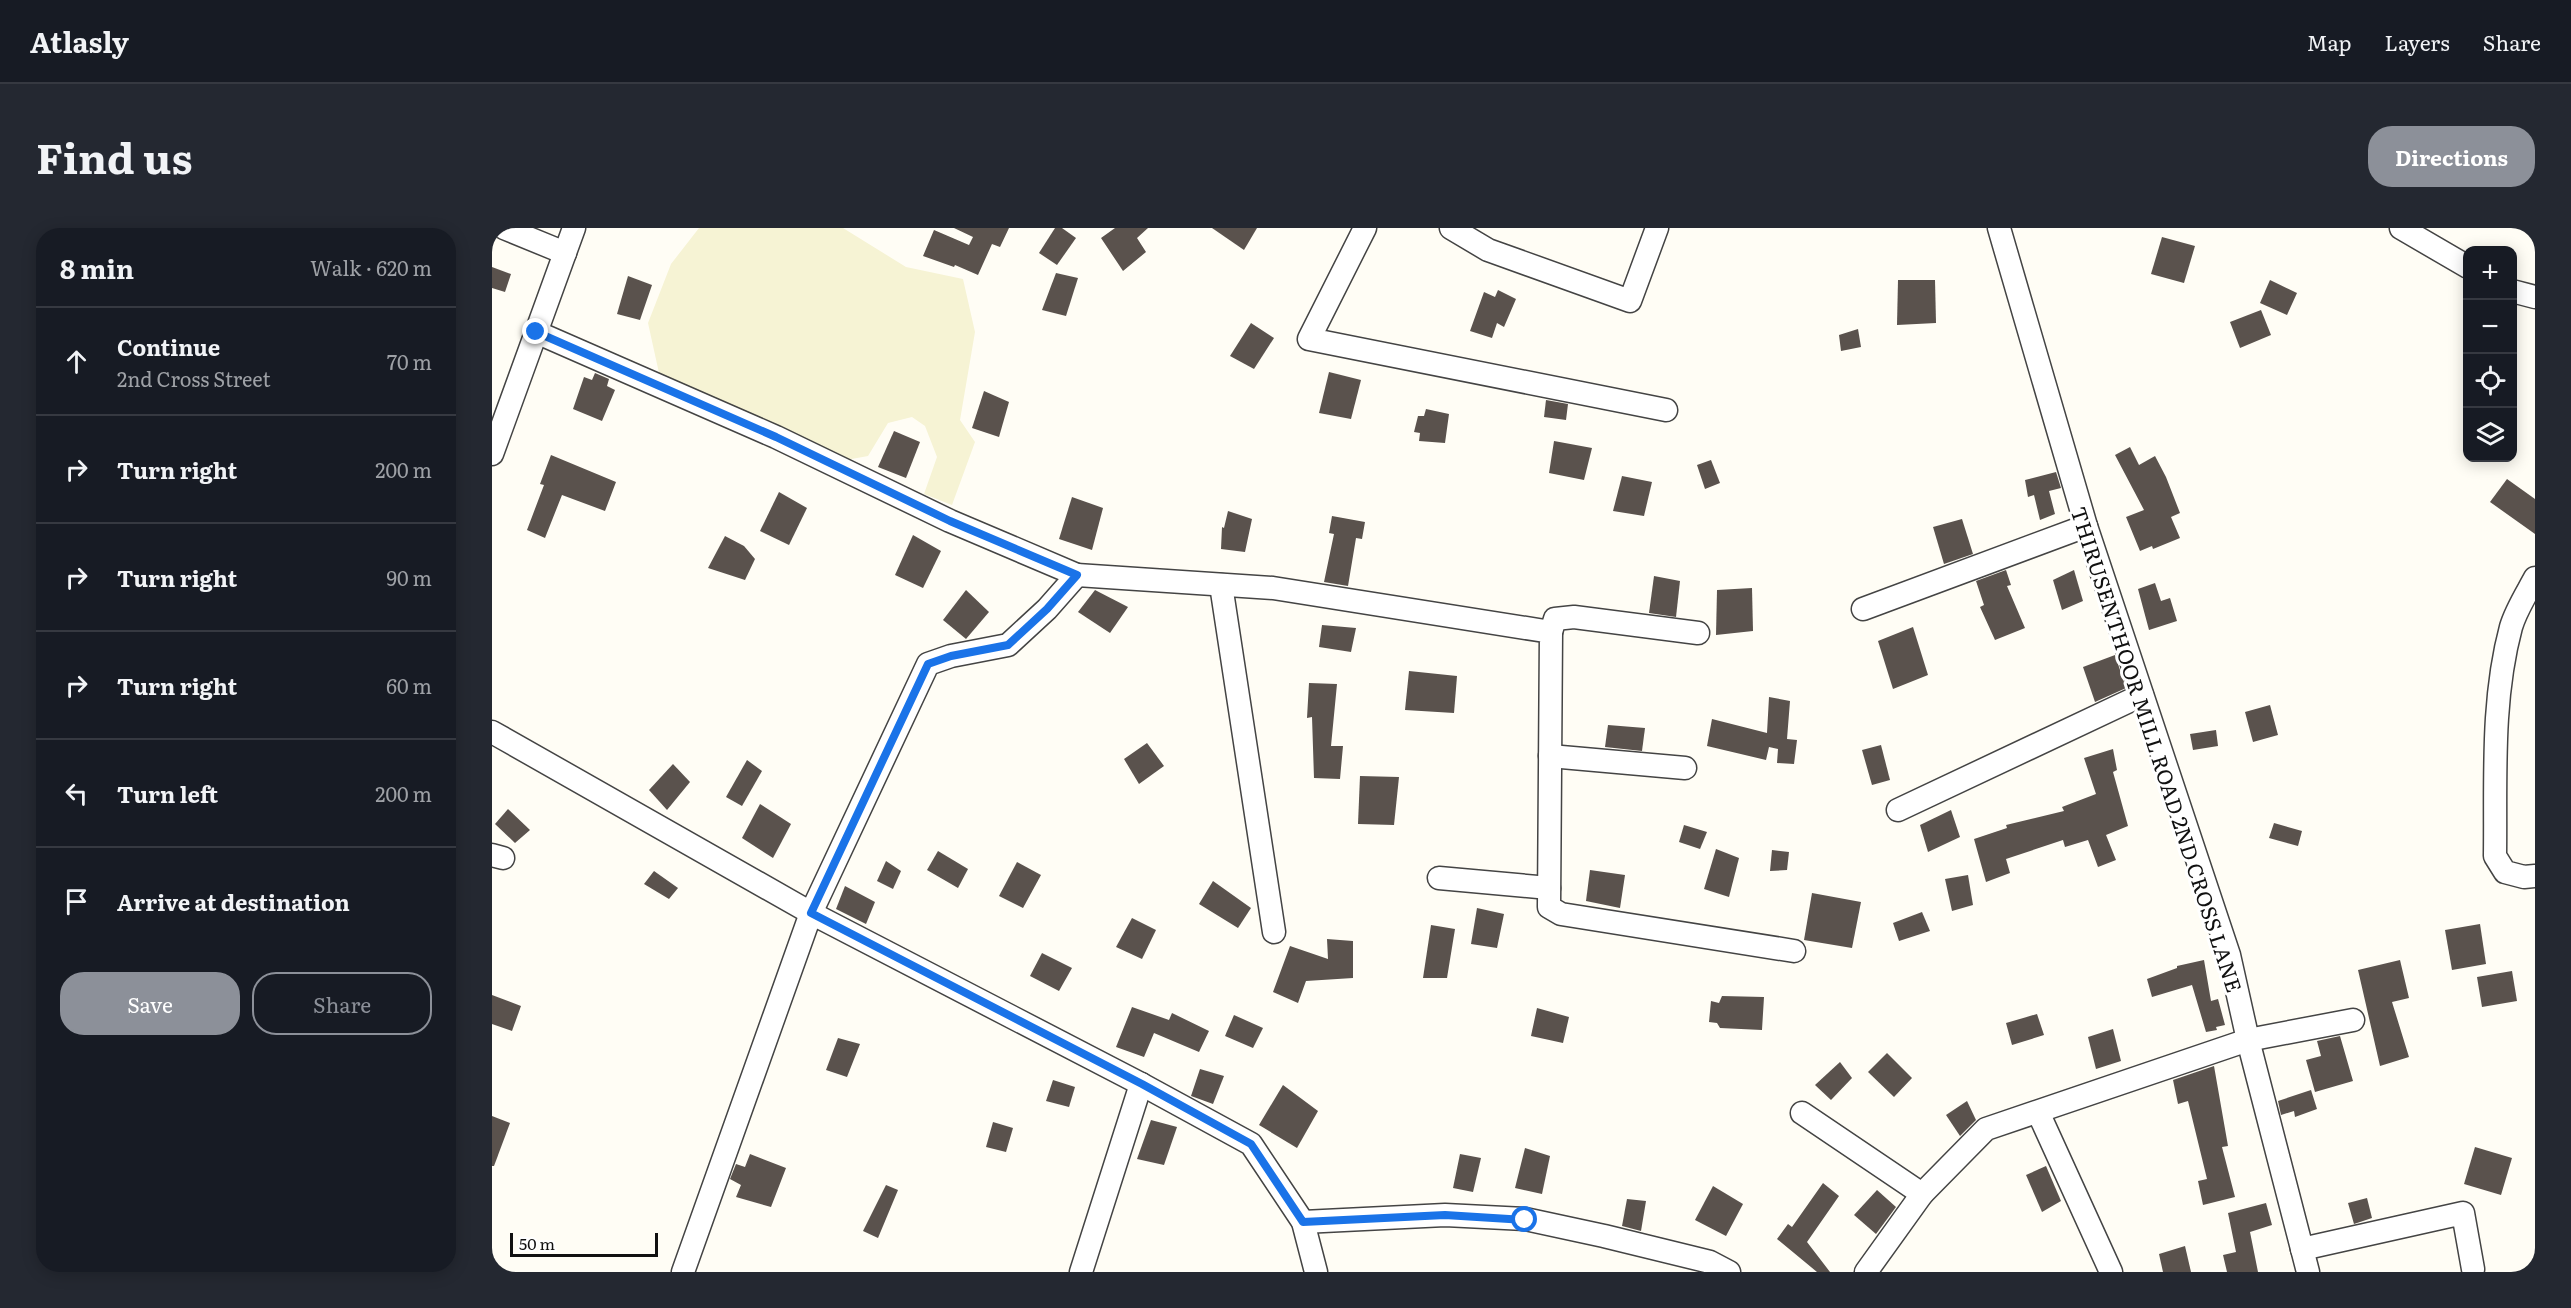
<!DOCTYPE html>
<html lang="en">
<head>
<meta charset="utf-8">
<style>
  body { margin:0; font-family:Literata,serif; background:#242831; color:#f1f3f6 }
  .controls { position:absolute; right:18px; top:18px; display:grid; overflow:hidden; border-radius:12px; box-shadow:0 3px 15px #0003 }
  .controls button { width:54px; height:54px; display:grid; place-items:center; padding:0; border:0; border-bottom:2px solid #363941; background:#171b24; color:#f1f3f6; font:30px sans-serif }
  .scale { position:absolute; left:18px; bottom:15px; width:148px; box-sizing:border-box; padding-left:6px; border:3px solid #111; border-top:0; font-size:16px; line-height:21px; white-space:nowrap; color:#111; -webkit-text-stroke:4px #fff; paint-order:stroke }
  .stop { position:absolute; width:18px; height:18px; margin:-14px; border:4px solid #1a73e8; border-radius:50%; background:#fff }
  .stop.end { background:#1a73e8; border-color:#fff; box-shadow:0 2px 6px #0008 }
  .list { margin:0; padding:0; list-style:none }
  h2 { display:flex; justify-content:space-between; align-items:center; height:78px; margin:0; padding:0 24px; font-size:26px }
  h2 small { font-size:20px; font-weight:400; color:#9ea1a6 }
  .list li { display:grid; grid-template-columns:39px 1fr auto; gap:18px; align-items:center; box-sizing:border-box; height:108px; padding:0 24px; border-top:2px solid #363941 }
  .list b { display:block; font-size:22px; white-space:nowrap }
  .list p { margin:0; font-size:20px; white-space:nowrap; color:#9ea1a6 }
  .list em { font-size:20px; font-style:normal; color:#9ea1a6 }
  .actions { display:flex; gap:12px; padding:18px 24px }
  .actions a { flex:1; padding:14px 0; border:2px solid #8c9099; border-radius:24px; text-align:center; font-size:21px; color:#8c9099 }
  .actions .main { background:#8c9099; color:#fff }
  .icon { flex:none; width:33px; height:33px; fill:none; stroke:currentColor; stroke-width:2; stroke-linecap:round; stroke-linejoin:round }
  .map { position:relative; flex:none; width:2043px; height:1044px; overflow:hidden; border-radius:24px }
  header { display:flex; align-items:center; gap:36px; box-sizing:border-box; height:84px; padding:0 30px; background:#171b24; border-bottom:2px solid #363941 }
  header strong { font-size:28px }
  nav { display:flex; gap:33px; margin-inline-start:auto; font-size:21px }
  .intro { display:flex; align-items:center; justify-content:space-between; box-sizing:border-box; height:144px; padding:0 36px }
  h1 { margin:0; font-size:42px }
  .button { padding:15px 27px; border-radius:24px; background:#8c9099; color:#fff; font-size:21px; font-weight:700 }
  main { display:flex; gap:36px; padding:0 36px }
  aside { flex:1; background:#171b24; border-radius:24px; box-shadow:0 3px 15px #0003 }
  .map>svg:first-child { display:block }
  .farmland { fill:#f6f3d4 }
  .building { fill:#5a524d }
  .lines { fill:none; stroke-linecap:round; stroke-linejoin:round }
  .minor-casing { stroke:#444; stroke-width:25 }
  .minor { stroke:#fff; stroke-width:22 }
  .route { stroke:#1a73e8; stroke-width:8 }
  .labels { text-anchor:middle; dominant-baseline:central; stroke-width:6; stroke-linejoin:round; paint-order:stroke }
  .street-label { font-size:21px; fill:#111; stroke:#fff }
</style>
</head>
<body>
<header>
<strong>Atlasly</strong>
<nav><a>Map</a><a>Layers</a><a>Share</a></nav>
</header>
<div class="intro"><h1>Find us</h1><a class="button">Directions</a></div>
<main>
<aside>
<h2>8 min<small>Walk · 620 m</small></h2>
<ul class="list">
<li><svg class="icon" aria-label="ahead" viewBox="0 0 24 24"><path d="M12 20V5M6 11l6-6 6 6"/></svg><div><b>Continue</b><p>2nd Cross Street</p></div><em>70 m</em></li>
<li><svg class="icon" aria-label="right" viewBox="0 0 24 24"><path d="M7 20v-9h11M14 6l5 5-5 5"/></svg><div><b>Turn right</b></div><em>200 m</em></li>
<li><svg class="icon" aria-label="right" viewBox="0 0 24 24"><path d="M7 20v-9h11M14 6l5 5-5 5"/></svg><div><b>Turn right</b></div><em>90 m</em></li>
<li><svg class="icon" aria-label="right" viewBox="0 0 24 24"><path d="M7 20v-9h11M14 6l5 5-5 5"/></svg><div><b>Turn right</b></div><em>60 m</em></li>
<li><svg class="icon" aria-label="left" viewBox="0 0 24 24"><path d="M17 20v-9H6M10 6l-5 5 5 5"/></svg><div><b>Turn left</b></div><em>200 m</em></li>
<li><svg class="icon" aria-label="arrive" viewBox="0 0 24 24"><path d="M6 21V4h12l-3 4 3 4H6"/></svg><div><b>Arrive at destination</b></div></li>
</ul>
<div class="actions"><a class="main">Save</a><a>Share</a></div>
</aside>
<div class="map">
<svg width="2043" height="1044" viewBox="0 0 2043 1044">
  <rect width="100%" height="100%" fill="#fffdf5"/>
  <path class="farmland" d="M 207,0 L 351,0 L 414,39 L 471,51 L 483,104 L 468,192 L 483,214 L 460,277 L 432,266 L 445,229 L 433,198 L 420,189 L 396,195 L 376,228 L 354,232 L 167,145 L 156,95 L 179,36 Z"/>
  <g class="building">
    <path d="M 462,0 L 517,0 L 508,19 L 500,16 L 486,47 L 463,37 L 462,39 L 431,28 L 442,2 L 477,17 L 481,9 Z"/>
    <path d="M 563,0 L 570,0 L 584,10 L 565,37 L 547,25 Z"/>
    <path d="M 623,0 L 656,0 L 645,10 L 654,24 L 631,43 L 609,10 Z"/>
    <path d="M 720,0 L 765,0 L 752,22 Z"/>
    <path d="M 1670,9 L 1703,18 L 1692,55 L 1659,46 Z"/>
    <path d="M 0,39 L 19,46 L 13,64 L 0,60 Z"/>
    <path d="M 564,45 L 586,50 L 574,88 L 550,82 Z"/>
    <path d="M 136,48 L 160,57 L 148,92 L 125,86 Z"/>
    <path d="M 1406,52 L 1443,52 L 1444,95 L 1405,97 Z"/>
    <path d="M 1778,52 L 1805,65 L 1795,87 L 1768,75 Z"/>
    <path d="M 1006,62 L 1024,71 L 1012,99 L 1005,95 L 1000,110 L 978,103 L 992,64 L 1003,69 Z"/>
    <path d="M 1769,82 L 1779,107 L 1748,120 L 1738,94 Z"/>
    <path d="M 759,95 L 782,110 L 762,141 L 738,128 Z"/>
    <path d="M 1366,101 L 1369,119 L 1349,123 L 1347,107 Z"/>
    <path d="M 837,144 L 869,152 L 859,191 L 827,185 Z"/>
    <path d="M 103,145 L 117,151 L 115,158 L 123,162 L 110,193 L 81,181 L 92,149 L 100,152 Z"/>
    <path d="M 492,163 L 517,174 L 507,209 L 480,200 Z"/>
    <path d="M 1054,172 L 1076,176 L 1074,192 L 1052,189 Z"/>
    <path d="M 934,181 L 957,186 L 953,215 L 927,213 L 928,205 L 922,204 L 926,188 L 932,188 Z"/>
    <path d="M 402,203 L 428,214 L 414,250 L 386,239 Z"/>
    <path d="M 1062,213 L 1100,220 L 1092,252 L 1057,245 Z"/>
    <path d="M 1638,219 L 1647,237 L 1663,228 L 1674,249 L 1688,285 L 1679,289 L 1688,310 L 1661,321 L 1660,318 L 1648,323 L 1634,289 L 1652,282 L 1623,227 Z"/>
    <path d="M 59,227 L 124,254 L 113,283 L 70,267 L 53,310 L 35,302 L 52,257 L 48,256 Z"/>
    <path d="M 1219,232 L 1228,255 L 1213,261 L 1205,237 Z"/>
    <path d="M 1564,244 L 1569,260 L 1557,263 L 1563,286 L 1548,292 L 1542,267 L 1536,269 L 1533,252 Z"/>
    <path d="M 1130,248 L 1160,254 L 1152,288 L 1121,283 Z"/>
    <path d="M 2015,251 L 2043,271 L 2043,306 L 1998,274 Z"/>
    <path d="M 287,264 L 315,280 L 297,317 L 268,303 Z"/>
    <path d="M 580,269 L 611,280 L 600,322 L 567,311 Z"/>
    <path d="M 736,283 L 760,291 L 753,324 L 729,321 L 730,299 L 732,300 Z"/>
    <path d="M 840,288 L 873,294 L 870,311 L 864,310 L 856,358 L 832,354 L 842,306 L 837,305 Z"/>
    <path d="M 1470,291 L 1481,326 L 1452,336 L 1441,299 Z"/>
    <path d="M 421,307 L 449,323 L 431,360 L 403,347 Z"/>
    <path d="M 233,308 L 252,318 L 263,331 L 253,352 L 216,340 Z"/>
    <path d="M 1514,342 L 1519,357 L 1515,358 L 1533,400 L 1503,412 L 1488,379 L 1492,377 L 1484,353 Z"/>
    <path d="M 1582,342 L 1591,373 L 1570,382 L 1561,352 Z"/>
    <path d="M 1162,348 L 1188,353 L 1184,389 L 1157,385 Z"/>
    <path d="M 1663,355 L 1669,373 L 1678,370 L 1685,393 L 1657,402 L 1646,361 Z"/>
    <path d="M 1260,360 L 1261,403 L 1224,407 L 1225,362 Z"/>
    <path d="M 474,362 L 497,384 L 474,411 L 451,392 Z"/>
    <path d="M 603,362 L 636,379 L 618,405 L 586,384 Z"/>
    <path d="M 830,397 L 864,400 L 859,424 L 827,419 Z"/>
    <path d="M 1421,399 L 1436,447 L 1401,461 L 1386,413 Z"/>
    <path d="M 1623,427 L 1634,460 L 1603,474 L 1591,439 Z"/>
    <path d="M 917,443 L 965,448 L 962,485 L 913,482 Z"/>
    <path d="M 817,455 L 845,456 L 839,518 L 851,518 L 848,551 L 822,550 L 820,489 L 815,490 Z"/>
    <path d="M 1277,469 L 1298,473 L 1295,511 L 1305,512 L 1302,536 L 1285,535 L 1286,521 L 1277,519 L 1274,532 L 1215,518 L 1220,491 L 1275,505 Z"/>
    <path d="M 1778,477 L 1786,507 L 1761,514 L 1753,484 Z"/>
    <path d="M 1116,497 L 1153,500 L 1150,523 L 1113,519 Z"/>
    <path d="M 1724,502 L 1726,518 L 1701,522 L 1698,506 Z"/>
    <path d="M 655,515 L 672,538 L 647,556 L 632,531 Z"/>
    <path d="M 1389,517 L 1398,552 L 1380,557 L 1370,522 Z"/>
    <path d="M 1621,521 L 1625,542 L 1621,544 L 1636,598 L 1614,607 L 1624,632 L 1606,639 L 1596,612 L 1573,619 L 1571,612 L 1514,631 L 1518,645 L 1494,654 L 1482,611 L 1515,600 L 1514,597 L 1572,583 L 1570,579 L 1604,566 L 1592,530 Z"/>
    <path d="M 255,532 L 270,543 L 250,578 L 234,569 Z"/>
    <path d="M 181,536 L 198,554 L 175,582 L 157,562 Z"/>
    <path d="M 868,548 L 907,549 L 902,597 L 866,596 Z"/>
    <path d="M 268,576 L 299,596 L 281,630 L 250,610 Z"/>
    <path d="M 16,581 L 38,602 L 23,615 L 3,596 Z"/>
    <path d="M 1459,582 L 1468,609 L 1436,624 L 1428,597 Z"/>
    <path d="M 1782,595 L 1810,603 L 1806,618 L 1777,610 Z"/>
    <path d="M 1192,597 L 1215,604 L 1208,621 L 1187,614 Z"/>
    <path d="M 1224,621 L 1247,630 L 1237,669 L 1212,661 Z"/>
    <path d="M 1280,622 L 1297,624 L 1295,642 L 1278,643 Z"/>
    <path d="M 446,623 L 476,641 L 466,660 L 435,642 Z"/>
    <path d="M 394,633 L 409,643 L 401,661 L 385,653 Z"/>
    <path d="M 525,634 L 549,647 L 531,680 L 507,668 Z"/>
    <path d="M 1098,642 L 1133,647 L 1128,680 L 1094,673 Z"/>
    <path d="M 162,643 L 186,660 L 177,671 L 152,656 Z"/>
    <path d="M 1476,647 L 1481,677 L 1460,683 L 1453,651 Z"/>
    <path d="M 721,653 L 759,680 L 746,700 L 707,676 Z"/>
    <path d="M 353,658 L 383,674 L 374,696 L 344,681 Z"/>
    <path d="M 1320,665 L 1369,674 L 1360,720 L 1312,712 Z"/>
    <path d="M 985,680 L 1012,686 L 1005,720 L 979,716 Z"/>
    <path d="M 1430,684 L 1438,703 L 1407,713 L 1401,695 Z"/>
    <path d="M 640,690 L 664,702 L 650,731 L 624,719 Z"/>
    <path d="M 1988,696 L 1994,736 L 1960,742 L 1953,702 Z"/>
    <path d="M 939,697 L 963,701 L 955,750 L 931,750 Z"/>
    <path d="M 835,711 L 861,713 L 861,750 L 814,753 L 806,775 L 781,764 L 798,718 L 836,731 Z"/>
    <path d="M 550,725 L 580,740 L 567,763 L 538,748 Z"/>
    <path d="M 1712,732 L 1719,773 L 1726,771 L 1733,797 L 1724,799 L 1725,802 L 1714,804 L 1700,757 L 1660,769 L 1655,751 L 1685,740 L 1685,738 Z"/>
    <path d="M 1908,732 L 1917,770 L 1900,774 L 1917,829 L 1888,838 L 1866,742 Z"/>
    <path d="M 2020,743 L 2025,773 L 1990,779 L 1985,749 Z"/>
    <path d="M 0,767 L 29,778 L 20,803 L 0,796 Z"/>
    <path d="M 1230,768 L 1272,769 L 1270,802 L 1228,800 L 1225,795 L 1217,794 L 1219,773 L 1227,775 Z"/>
    <path d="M 640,779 L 677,792 L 680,785 L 717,803 L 707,824 L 662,805 L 652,829 L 624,819 Z"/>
    <path d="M 1045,780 L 1077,789 L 1071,815 L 1039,808 Z"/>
    <path d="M 1545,786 L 1552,807 L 1520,817 L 1514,795 Z"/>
    <path d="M 742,787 L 771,800 L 761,820 L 733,808 Z"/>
    <path d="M 1621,801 L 1629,833 L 1604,841 L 1596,809 Z"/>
    <path d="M 1848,808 L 1861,853 L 1823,864 L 1814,832 L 1829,828 L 1825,813 Z"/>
    <path d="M 346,810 L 368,816 L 355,849 L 334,842 Z"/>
    <path d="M 1395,825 L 1420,850 L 1402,869 L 1376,844 Z"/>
    <path d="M 1348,834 L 1360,850 L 1339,872 L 1323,857 Z"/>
    <path d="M 1722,838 L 1736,918 L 1730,919 L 1743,969 L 1711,977 L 1706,953 L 1715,951 L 1696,873 L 1686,876 L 1681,852 Z"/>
    <path d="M 708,841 L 732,848 L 721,876 L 699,868 Z"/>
    <path d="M 561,852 L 583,859 L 577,879 L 554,873 Z"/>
    <path d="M 791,857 L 826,883 L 805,920 L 767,897 Z"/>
    <path d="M 1819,862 L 1825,881 L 1803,889 L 1802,883 L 1789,887 L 1786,873 Z"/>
    <path d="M 1475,873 L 1484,892 L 1468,908 L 1454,887 Z"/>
    <path d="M 0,888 L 18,895 L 2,938 L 0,938 Z"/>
    <path d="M 659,892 L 685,899 L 672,937 L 645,931 Z"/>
    <path d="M 501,894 L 521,900 L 514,924 L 494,919 Z"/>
    <path d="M 1983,919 L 2020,930 L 2009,967 L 1972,956 Z"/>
    <path d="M 1033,920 L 1058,928 L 1050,966 L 1023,960 Z"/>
    <path d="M 258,926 L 294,940 L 279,979 L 244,969 L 249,957 L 238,951 L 244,936 L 253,939 Z"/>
    <path d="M 968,926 L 989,930 L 981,964 L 961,960 Z"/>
    <path d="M 1554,938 L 1569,973 L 1550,984 L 1534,947 Z"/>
    <path d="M 1331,955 L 1347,968 L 1315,1014 L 1338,1044 L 1325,1044 L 1285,1011 L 1296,996 L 1300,999 Z"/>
    <path d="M 394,957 L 406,962 L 386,1010 L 371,1003 Z"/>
    <path d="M 1221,958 L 1251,976 L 1234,1008 L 1203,992 Z"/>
    <path d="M 1385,962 L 1404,979 L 1384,1006 L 1362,987 Z"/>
    <path d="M 1875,970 L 1880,990 L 1862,996 L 1856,975 Z"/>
    <path d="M 1135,971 L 1154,973 L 1149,1003 L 1130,998 Z"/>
    <path d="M 1774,975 L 1780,997 L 1758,1004 L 1766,1044 L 1735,1044 L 1731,1027 L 1744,1024 L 1736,985 Z"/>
    <path d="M 1693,1018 L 1699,1044 L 1671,1044 L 1667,1026 Z"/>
  </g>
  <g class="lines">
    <defs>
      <g id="minor">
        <path d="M 12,0 L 73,25"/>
        <path d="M 873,0 L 817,111 L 1174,182"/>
        <path d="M 959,0 L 996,22 L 1138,73 L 1165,0"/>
        <path d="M 1507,0 L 1594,298 L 1737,727 L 1756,812 L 1816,1044"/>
        <path d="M 1909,0 L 1976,39"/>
        <path d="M 2020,63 L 2043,69"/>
        <path d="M 44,104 L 284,209 L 458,293 L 585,347 L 555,381 L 516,417 L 459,428 L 436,436 L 319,685 L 191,1044"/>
        <path d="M 0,226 L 82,0"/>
        <path d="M 585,347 L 781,360 L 1059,404 L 1057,679 L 1069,686 L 1302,723"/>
        <path d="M 2043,350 C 2035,365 2024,382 2019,399 C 1999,473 2004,552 2003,628 L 2013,644 L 2032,649 L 2043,648"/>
        <path d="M 729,357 L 782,704"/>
        <path d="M 1371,381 L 1594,298"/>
        <path d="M 1059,404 L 1063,391 L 1082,389 L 1206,405"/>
        <path d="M 0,504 L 319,685 L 649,856 L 759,916 L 811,994 L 824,1044"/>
        <path d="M 1058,528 L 1193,540"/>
        <path d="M 1406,582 L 1650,467"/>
        <path d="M 0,627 L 11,630"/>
        <path d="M 947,650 L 1057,660"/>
        <path d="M 1546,884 L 1619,1044"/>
        <path d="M 1310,885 L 1430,966"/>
        <path d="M 811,994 L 953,987 L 1033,991 L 1112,1008 L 1218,1034 L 1237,1044"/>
        <path d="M 1810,1021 L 1971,985 L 1981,1041"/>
        <path d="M 589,1044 L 649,856"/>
        <path d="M 1374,1044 L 1430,966 L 1494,901 L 1756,812 L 1861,792"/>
      </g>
    </defs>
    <use href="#minor" class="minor-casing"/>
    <use href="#minor" class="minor"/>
  </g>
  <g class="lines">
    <path class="route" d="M 44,104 L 284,209 L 458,293 L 585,347 L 555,381 L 516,417 L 459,428 L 436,436 L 319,685 L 650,856 L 759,916 L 811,994 L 953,987 L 1033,992"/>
  </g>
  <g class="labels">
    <g class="street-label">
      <text transform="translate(1666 521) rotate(72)">THIRUSENTHOOR MILL ROAD 2ND CROSS LANE</text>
    </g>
  </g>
</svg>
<div class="controls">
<button>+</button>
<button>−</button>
<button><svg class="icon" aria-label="locate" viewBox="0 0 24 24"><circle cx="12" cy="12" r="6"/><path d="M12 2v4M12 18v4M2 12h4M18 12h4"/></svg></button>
<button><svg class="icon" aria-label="layers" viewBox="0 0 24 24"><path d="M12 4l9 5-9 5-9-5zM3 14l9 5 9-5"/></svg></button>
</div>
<div class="scale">50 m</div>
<div class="stop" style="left:1033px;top:992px"></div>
<div class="stop end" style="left:44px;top:104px"></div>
</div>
</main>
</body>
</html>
